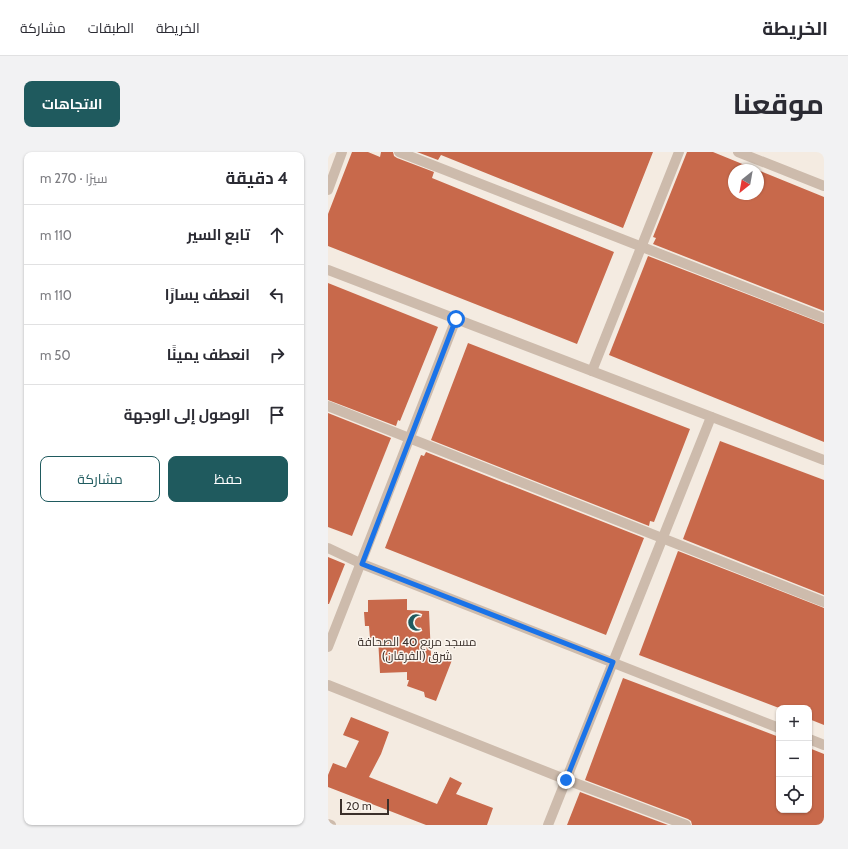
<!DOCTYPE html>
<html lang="ar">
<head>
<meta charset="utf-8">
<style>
  body { margin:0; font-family:Cabin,Cairo,sans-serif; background:#f2f2f3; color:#2b2b33; direction:rtl }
  .controls { position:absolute; right:12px; bottom:12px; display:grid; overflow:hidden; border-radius:8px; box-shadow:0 1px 3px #0004 }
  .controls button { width:36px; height:36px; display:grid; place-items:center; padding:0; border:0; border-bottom:1px solid #e1e1e2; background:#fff; color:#2b2b33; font:20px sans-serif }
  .compass { position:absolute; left:400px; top:12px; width:36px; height:36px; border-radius:50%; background:#fff; box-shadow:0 1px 3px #0004; rotate:211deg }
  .scale { position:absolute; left:12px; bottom:10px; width:49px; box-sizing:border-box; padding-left:4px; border:2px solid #3b302b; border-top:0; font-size:11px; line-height:14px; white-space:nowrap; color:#3b302b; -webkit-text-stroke:3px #fbf5ee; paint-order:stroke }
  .stop { position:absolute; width:12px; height:12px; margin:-9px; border:3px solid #1a73e8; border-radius:50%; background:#fff }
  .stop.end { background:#1a73e8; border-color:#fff; box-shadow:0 1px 4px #0008 }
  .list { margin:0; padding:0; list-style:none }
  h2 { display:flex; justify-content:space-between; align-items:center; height:52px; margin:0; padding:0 16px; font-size:17px }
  h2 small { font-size:13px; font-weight:400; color:#7c7c81 }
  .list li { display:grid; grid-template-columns:26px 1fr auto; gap:12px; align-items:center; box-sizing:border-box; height:60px; padding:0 16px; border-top:1px solid #e1e1e2 }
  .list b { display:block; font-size:15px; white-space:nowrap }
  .list em { font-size:13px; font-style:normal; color:#7c7c81 }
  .actions { display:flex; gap:8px; padding:12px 16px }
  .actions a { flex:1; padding:9px 0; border:1px solid #1f5a5e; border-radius:8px; text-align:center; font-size:14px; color:#1f5a5e }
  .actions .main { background:#1f5a5e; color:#fff }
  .icon { flex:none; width:22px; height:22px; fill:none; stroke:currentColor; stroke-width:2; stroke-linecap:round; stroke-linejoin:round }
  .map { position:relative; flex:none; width:496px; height:673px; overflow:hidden; direction:ltr; border-radius:8px }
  header { display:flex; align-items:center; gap:24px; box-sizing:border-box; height:56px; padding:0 20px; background:#fff; border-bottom:1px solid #e1e1e2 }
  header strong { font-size:19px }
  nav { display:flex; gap:22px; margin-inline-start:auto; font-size:14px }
  .intro { display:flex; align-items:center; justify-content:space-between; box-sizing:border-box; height:96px; padding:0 24px }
  h1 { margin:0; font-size:28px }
  .button { padding:10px 18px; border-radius:8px; background:#1f5a5e; color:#fff; font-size:14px; font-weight:700 }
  main { display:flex; gap:24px; padding:0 24px }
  aside { flex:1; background:#fff; border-radius:8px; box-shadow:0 1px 3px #0004 }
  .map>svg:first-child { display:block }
  .building { fill:#c8694b }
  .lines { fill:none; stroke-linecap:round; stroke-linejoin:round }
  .minor { stroke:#cdbbac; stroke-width:10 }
  .route { stroke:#1a73e8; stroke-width:5 }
  .labels { text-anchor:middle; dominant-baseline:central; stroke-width:3; stroke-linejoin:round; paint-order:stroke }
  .poi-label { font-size:12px; fill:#3b302b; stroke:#fbf5ee }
</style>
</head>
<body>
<header>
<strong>الخريطة</strong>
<nav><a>الخريطة</a><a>الطبقات</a><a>مشاركة</a></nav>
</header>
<div class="intro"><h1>موقعنا</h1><a class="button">الاتجاهات</a></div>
<main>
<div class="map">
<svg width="496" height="673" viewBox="0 0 496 673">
  <rect width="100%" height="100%" fill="#f4ebe1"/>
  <g class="building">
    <path d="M 24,0 L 40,0 L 52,5 L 53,0 L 65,0 L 66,4 L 69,6 L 106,20 L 104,26 L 286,100 L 249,192 L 0,94 L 0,62 Z"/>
    <path d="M 89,0 L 325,0 L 295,76 L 113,3 L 110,8 Z"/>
    <path d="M 359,0 L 385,0 L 429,18 L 406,18 L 406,42 L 430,42 L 430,18 L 496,45 L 496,159 L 325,92 L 328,86 L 325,85 Z"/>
    <path d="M 320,104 L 496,172 L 496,290 L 281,203 Z"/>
    <path d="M 0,131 L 110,175 L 72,269 L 70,268 L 68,274 L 0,248 Z"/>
    <path d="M 140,191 L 362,277 L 326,370 L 322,369 L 321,374 L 103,288 Z"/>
    <path d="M 0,261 L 63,286 L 24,384 L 0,375 Z"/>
    <path d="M 392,289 L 496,328 L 496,443 L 355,387 Z"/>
    <path d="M 98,300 L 316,386 L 278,483 L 57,396 L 93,303 L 96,304 Z"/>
    <path d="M 350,399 L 496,456 L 496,573 L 481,567 L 481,556 L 451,556 L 311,503 Z"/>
    <path d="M 0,405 L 17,412 L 1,452 L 0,452 Z"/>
    <path d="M 79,447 L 79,458 L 101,459 L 103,504 L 124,508 L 108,549 L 97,545 L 96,540 L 79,534 L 81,528 L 79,528 L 79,520 L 52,521 L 50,486 L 42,486 L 41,474 L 37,474 L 36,460 L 40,460 L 40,448 Z"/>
    <path d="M 295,526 L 451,585 L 451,658 L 481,658 L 481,596 L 496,602 L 496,673 L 364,673 L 363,669 L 360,667 L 257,628 Z"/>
    <path d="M 23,565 L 61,580 L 53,602 L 41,625 L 109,652 L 122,625 L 134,631 L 128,642 L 165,656 L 159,673 L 98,673 L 0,635 L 0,623 L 5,611 L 18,616 L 31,589 L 15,583 Z"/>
    <path d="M 252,640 L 340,673 L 239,673 Z"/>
  </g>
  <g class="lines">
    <g class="minor">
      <path d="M 71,0 L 496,166"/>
      <path d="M 410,0 L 496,34"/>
      <path d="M 0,38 L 14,0"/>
      <path d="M 0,118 L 496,308"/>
      <path d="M 264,219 L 351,0"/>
      <path d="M 0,254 L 496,450"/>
      <path d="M 0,396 L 34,412 L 451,576"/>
      <path d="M 0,495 L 128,167"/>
      <path d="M 0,533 L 239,628 L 358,673"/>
      <path d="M 481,587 L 496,593"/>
      <path d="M 0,672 L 3,673"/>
      <path d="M 220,673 L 383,265"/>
    </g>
  </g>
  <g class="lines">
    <path class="route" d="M 128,167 L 34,412 L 285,510 L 238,628"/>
  </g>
  <defs>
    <symbol id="mosque-bare" viewBox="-9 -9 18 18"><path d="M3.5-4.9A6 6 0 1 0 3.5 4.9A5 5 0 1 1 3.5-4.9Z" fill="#1f5a5e" stroke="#fbf5ee" stroke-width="2.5" paint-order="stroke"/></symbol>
  </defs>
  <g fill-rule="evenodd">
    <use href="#mosque-bare" x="76" y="458" width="25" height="25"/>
  </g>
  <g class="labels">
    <g class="poi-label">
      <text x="89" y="489">مسجد مربع 40 الصحافة<tspan x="89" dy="14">شرق (الفرقان)</tspan></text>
    </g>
  </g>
</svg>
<div class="controls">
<button>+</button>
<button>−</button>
<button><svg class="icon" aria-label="locate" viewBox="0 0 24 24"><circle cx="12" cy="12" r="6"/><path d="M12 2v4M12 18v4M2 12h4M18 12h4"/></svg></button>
</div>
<svg class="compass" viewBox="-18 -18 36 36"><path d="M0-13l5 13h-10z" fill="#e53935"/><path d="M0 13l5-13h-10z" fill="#7c7c81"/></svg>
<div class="scale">20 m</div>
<div class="stop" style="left:128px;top:167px"></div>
<div class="stop end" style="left:238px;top:628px"></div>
</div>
<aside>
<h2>4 دقيقة<small>سيرًا · 270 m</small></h2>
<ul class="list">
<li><svg class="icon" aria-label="ahead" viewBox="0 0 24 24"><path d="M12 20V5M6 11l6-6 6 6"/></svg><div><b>تابع السير</b></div><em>110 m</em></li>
<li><svg class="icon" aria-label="left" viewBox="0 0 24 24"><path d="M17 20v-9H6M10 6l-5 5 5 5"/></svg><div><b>انعطف يسارًا</b></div><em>110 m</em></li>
<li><svg class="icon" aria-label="right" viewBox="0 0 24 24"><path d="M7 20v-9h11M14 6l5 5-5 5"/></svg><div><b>انعطف يمينًا</b></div><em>50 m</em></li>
<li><svg class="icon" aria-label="arrive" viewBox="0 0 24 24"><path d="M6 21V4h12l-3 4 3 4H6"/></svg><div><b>الوصول إلى الوجهة</b></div></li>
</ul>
<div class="actions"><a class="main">حفظ</a><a>مشاركة</a></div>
</aside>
</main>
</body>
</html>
